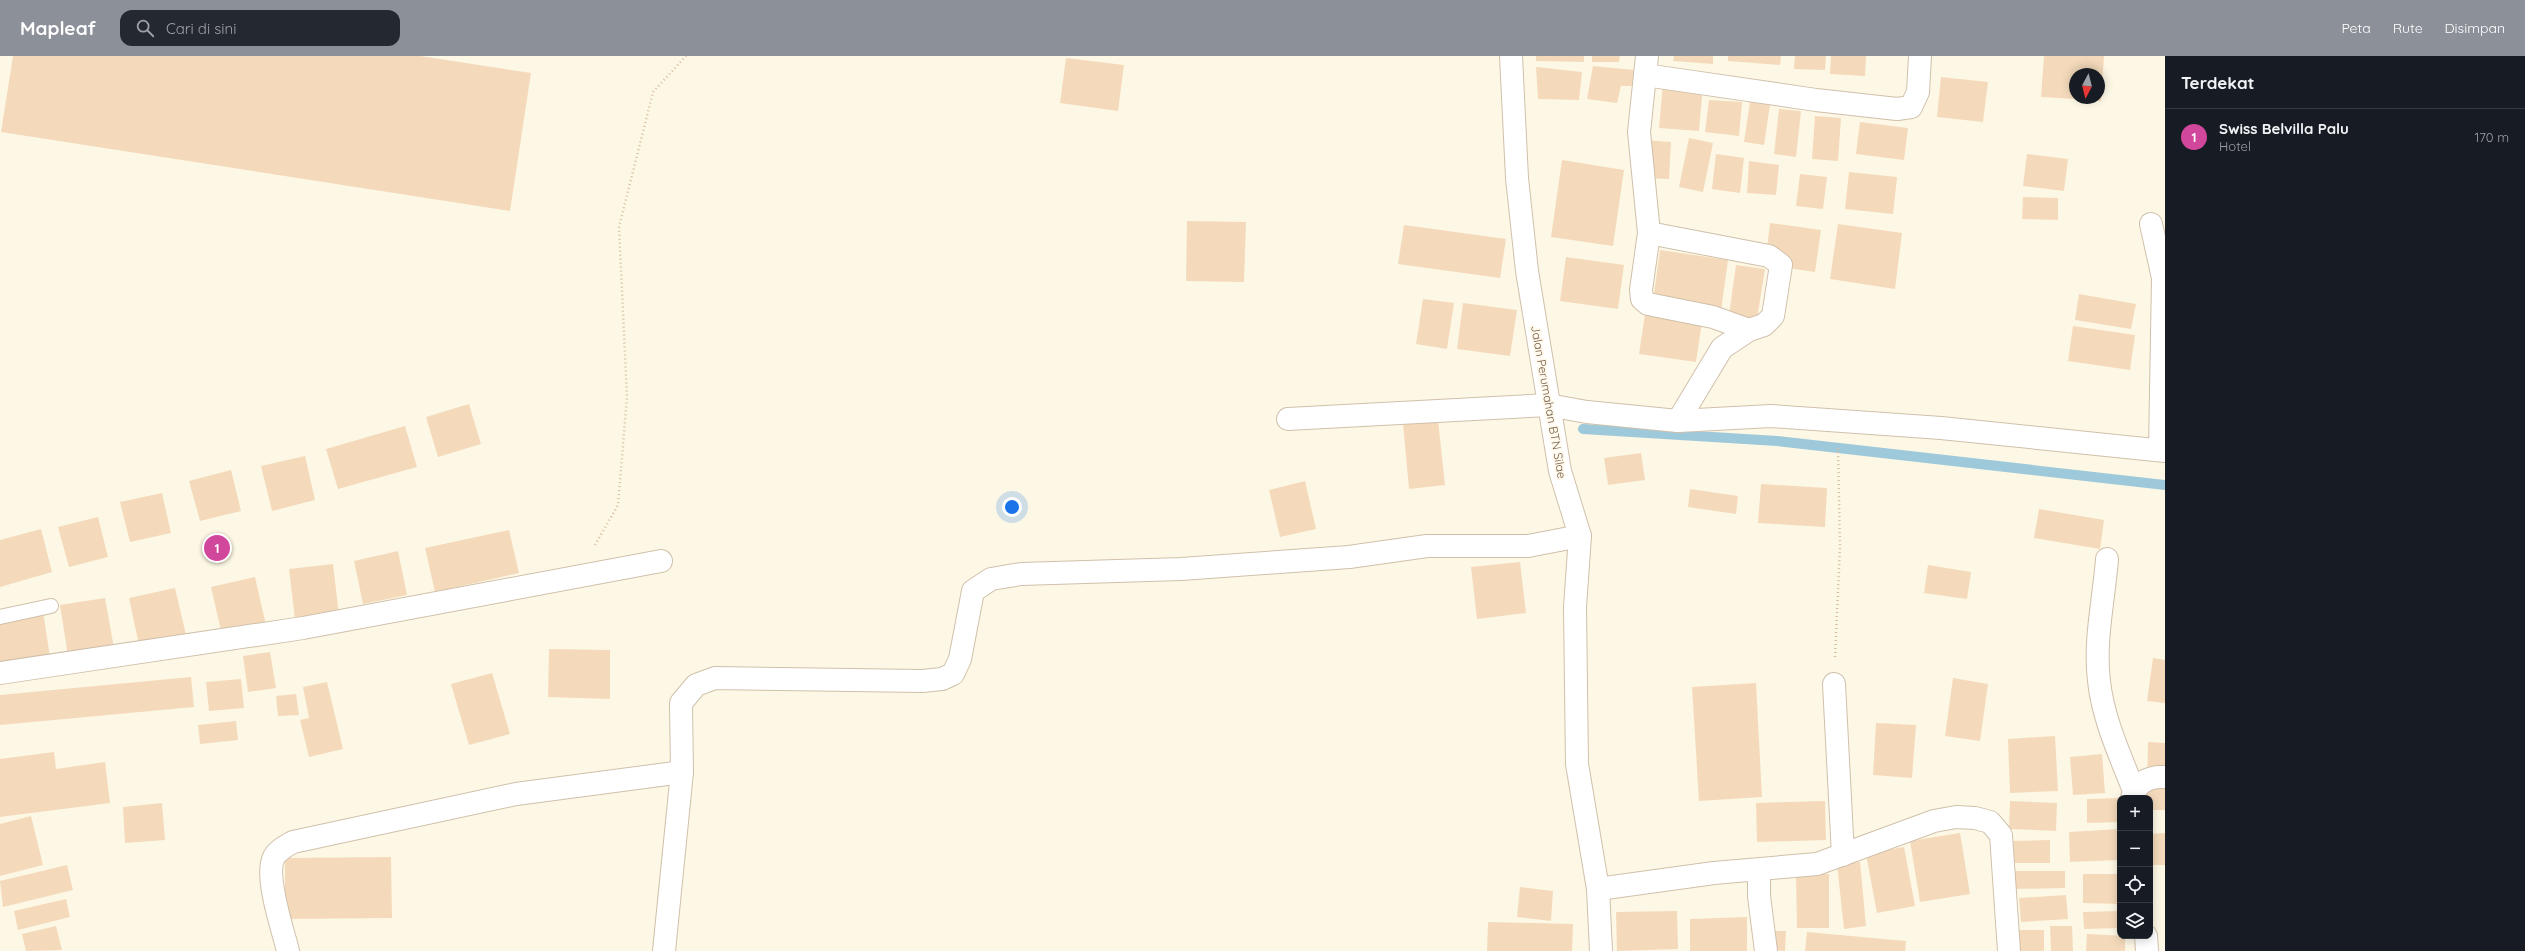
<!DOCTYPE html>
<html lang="id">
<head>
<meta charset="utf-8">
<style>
  body { margin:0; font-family:Quicksand,sans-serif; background:#242831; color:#f1f3f6 }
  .controls { position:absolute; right:12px; bottom:12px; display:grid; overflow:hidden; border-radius:8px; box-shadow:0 2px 10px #0003 }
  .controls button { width:36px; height:36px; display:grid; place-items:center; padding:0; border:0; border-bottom:1px solid #363941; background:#171b24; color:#f1f3f6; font:20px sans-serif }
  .compass { position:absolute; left:2069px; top:12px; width:36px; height:36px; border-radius:50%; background:#171b24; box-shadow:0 2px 10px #0003; rotate:187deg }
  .you { position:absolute; left:1012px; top:451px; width:14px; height:14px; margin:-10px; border:3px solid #fff; border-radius:50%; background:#1a73e8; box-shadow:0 0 0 6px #1a73e833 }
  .badge { display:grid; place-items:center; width:26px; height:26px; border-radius:50%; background:#8c9099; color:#fff; font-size:13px; font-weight:700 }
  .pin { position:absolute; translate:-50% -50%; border:2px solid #fff; box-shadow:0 1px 4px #0006 }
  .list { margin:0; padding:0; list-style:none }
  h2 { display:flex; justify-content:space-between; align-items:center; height:52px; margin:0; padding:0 16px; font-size:17px }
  h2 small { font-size:13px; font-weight:400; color:#9ea1a6 }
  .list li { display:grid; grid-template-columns:26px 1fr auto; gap:12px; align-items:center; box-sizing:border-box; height:56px; padding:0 16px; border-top:1px solid #363941 }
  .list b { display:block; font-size:15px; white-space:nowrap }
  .list p { margin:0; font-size:13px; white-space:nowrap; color:#9ea1a6 }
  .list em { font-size:13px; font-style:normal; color:#9ea1a6 }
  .icon { flex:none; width:22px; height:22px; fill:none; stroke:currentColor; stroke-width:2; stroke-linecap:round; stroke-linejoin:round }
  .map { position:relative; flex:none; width:2165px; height:895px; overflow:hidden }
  header { display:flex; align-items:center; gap:24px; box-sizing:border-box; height:56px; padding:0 20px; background:#8c9099; color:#fff }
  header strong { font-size:19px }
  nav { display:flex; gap:22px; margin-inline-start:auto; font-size:14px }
  .search { width:280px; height:36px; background:#242831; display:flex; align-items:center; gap:10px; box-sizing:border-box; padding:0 14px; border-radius:12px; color:#9ea1a6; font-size:15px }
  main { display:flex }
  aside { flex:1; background:#171b24 }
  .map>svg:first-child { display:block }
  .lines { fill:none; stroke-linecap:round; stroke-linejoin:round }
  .stream { stroke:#9ec9db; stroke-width:10 }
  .building { fill:#f4dabb }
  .lane-casing { stroke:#d0c0ab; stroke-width:16 }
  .street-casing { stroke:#d0c0ab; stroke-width:24 }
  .path { stroke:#dabe9e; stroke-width:2.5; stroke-dasharray:1 3; stroke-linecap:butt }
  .lane { stroke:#fff; stroke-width:14 }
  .street { stroke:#fff; stroke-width:22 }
  .labels { text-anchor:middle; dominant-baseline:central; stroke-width:4; stroke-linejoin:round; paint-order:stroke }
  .street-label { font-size:12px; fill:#786049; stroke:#fffaed }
</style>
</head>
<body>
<header>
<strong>Mapleaf</strong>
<div class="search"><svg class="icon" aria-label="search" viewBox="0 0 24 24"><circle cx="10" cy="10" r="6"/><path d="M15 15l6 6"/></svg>Cari di sini</div>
<nav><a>Peta</a><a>Rute</a><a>Disimpan</a></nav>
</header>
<main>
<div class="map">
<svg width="2165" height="895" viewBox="0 0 2165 895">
  <rect width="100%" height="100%" fill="#fdf8e5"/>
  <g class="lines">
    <path class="stream" d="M 1583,373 L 1777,385 L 2165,429"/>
  </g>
  <g class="building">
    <path d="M 13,0 L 420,0 L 531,17 L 510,155 L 1,76 Z"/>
    <path d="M 1536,0 L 1584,0 L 1584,6 L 1536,5 Z"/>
    <path d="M 1592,0 L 1620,0 L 1619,6 L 1592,6 Z"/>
    <path d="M 1674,0 L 1713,0 L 1713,8 L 1673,5 Z"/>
    <path d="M 1728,0 L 1781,0 L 1780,9 L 1728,5 Z"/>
    <path d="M 1795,0 L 1826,0 L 1825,14 L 1794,13 Z"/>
    <path d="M 1831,0 L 1866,0 L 1865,20 L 1830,18 Z"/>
    <path d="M 2044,0 L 2104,0 L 2101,45 L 2077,43 L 2099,42 L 2099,18 L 2075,18 L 2075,43 L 2041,41 Z"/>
    <path d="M 1066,2 L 1124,9 L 1118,55 L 1060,47 Z"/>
    <path d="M 1593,10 L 1634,14 L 1632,30 L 1621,30 L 1617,47 L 1587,43 Z"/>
    <path d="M 1536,11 L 1582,16 L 1579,44 L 1538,43 Z"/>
    <path d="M 1941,21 L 1988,26 L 1983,66 L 1937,61 Z"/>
    <path d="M 1663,27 L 1703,30 L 1699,75 L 1659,72 Z"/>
    <path d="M 1709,44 L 1742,46 L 1739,80 L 1705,76 Z"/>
    <path d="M 1750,46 L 1770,49 L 1764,89 L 1744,86 Z"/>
    <path d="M 1779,53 L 1801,55 L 1796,101 L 1774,98 Z"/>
    <path d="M 1815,60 L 1841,62 L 1838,105 L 1812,103 Z"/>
    <path d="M 1860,66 L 1908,72 L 1904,104 L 1856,98 Z"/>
    <path d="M 1689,82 L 1713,87 L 1703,136 L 1679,131 Z"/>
    <path d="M 1643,84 L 1671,86 L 1669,123 L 1641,122 Z"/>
    <path d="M 1716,98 L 1744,102 L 1740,137 L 1712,133 Z"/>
    <path d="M 2027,98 L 2068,103 L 2064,135 L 2023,130 Z"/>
    <path d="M 1562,104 L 1624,114 L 1613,190 L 1551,181 Z"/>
    <path d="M 1749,105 L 1779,109 L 1776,139 L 1747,137 Z"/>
    <path d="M 1849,116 L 1897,121 L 1893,158 L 1845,153 Z"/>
    <path d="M 1800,118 L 1827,121 L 1823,153 L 1796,150 Z"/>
    <path d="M 2023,141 L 2058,142 L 2058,164 L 2022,163 Z"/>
    <path d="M 1187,165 L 1246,166 L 1244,226 L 1186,225 Z"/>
    <path d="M 1770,167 L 1821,174 L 1815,216 L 1765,209 Z"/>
    <path d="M 1838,168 L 1902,177 L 1895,233 L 1830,223 Z"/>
    <path d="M 1404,169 L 1506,183 L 1500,222 L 1398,208 Z"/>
    <path d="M 1660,194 L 1728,204 L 1721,255 L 1653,245 Z"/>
    <path d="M 1566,201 L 1624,209 L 1618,253 L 1560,245 Z"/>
    <path d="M 1736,209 L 1765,213 L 1757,263 L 1729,259 Z"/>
    <path d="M 2079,238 L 2136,248 L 2131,273 L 2075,264 Z"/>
    <path d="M 1423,243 L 1454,247 L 1447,293 L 1416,288 Z"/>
    <path d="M 1463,247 L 1517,254 L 1510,300 L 1457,293 Z"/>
    <path d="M 1645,258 L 1702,266 L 1696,306 L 1639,298 Z"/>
    <path d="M 2073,270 L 2135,279 L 2130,314 L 2068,305 Z"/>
    <path d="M 469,348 L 481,388 L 438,401 L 426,361 Z"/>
    <path d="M 1438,364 L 1445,429 L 1409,433 L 1403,367 Z"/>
    <path d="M 405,370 L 417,411 L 338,433 L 326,393 Z"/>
    <path d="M 1641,397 L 1645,424 L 1608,429 L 1604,402 Z"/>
    <path d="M 305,400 L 315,444 L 272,455 L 261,410 Z"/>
    <path d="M 231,414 L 241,455 L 200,465 L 189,425 Z"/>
    <path d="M 1305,425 L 1316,473 L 1280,481 L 1269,434 Z"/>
    <path d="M 1761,428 L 1827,432 L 1825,471 L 1758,467 Z"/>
    <path d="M 1690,433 L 1738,440 L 1736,458 L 1688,451 Z"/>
    <path d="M 162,437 L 171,477 L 130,486 L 120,446 Z"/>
    <path d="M 2039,453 L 2104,464 L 2100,493 L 2034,482 Z"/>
    <path d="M 98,461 L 108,501 L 69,511 L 58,471 Z"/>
    <path d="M 41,473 L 52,516 L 0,531 L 0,484 Z"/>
    <path d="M 509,474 L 519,517 L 435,536 L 425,492 Z"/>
    <path d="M 398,495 L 407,539 L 363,548 L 354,505 Z"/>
    <path d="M 1520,506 L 1526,557 L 1477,563 L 1471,511 Z"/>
    <path d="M 333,508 L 339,559 L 295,563 L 289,513 Z"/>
    <path d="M 1928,509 L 1971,516 L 1967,543 L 1924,537 Z"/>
    <path d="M 255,521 L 266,569 L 222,579 L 211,531 Z"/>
    <path d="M 175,532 L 186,579 L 139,589 L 129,542 Z"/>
    <path d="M 105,542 L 114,592 L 68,600 L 60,549 Z"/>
    <path d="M 43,555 L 50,601 L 0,608 L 0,562 Z"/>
    <path d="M 549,593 L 610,594 L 610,643 L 548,641 Z"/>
    <path d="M 270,596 L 276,632 L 248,636 L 243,600 Z"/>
    <path d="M 2153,602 L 2165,604 L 2165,647 L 2147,645 Z"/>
    <path d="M 492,617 L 510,678 L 469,689 L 451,628 Z"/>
    <path d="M 191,621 L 194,651 L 0,669 L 0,639 Z"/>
    <path d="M 1953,622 L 1988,628 L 1980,685 L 1945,680 Z"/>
    <path d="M 241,623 L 244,652 L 209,655 L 206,626 Z"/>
    <path d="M 327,626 L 343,693 L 309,701 L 300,664 L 309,662 L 303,631 Z"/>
    <path d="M 1756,627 L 1762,741 L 1699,745 L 1692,631 Z"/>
    <path d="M 296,638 L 299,659 L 278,660 L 276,640 Z"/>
    <path d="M 236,665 L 238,684 L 200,688 L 198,669 Z"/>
    <path d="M 1876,667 L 1916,669 L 1912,722 L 1873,719 Z"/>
    <path d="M 2055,680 L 2058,735 L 2010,737 L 2008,683 Z"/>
    <path d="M 2148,686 L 2165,687 L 2165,754 L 2150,754 L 2150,742 L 2147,742 Z"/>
    <path d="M 54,696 L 56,713 L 105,706 L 110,747 L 0,761 L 0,703 Z"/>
    <path d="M 2102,698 L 2105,737 L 2073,739 L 2070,701 Z"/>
    <path d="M 2120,742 L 2120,766 L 2087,767 L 2087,743 Z"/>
    <path d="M 1825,745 L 1826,784 L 1757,786 L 1756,747 Z"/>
    <path d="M 2010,745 L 2057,747 L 2056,775 L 2009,773 Z"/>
    <path d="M 162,747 L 165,784 L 125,787 L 123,751 Z"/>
    <path d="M 31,760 L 43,809 L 0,820 L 0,768 Z"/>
    <path d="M 2120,773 L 2120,804 L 2070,806 L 2069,776 Z"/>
    <path d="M 1960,777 L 1970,838 L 1920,846 L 1910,785 Z"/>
    <path d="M 2165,777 L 2165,809 L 2150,809 L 2150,778 Z"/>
    <path d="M 2050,784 L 2050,807 L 2010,807 L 2010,785 Z"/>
    <path d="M 1904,791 L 1915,850 L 1877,857 L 1866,798 Z"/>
    <path d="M 391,801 L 392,862 L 285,863 L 285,802 Z"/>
    <path d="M 1860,806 L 1866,870 L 1844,873 L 1837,808 Z"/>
    <path d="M 67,809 L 73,834 L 3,851 L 0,825 Z"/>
    <path d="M 2014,815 L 2065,815 L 2065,832 L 2014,833 Z"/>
    <path d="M 1796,818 L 1829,818 L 1829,872 L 1797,872 Z"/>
    <path d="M 2083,818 L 2120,818 L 2120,848 L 2083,847 Z"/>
    <path d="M 1520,831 L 1553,835 L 1551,865 L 1517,861 Z"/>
    <path d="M 2066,839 L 2068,863 L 2021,866 L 2019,842 Z"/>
    <path d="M 66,843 L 70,861 L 18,874 L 14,855 Z"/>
    <path d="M 1677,855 L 1678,893 L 1617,895 L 1616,856 Z"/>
    <path d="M 2120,855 L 2120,872 L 2084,873 L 2083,856 Z"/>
    <path d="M 1747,861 L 1747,895 L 1690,895 L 1690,863 Z"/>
    <path d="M 1488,866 L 1573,868 L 1572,895 L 1487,895 Z"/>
    <path d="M 56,870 L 62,894 L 26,895 L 22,878 Z"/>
    <path d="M 2050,870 L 2072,870 L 2073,895 L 2051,895 Z"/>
    <rect x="2016" y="874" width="28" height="21"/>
    <path d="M 1769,875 L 1786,875 L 1785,895 L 1768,894 Z"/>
    <path d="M 1807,876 L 1906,885 L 1905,895 L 1805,895 Z"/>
    <path d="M 2087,878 L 2125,880 L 2125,895 L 2086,895 Z"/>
  </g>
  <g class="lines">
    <defs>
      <path id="lane" d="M 0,561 L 51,550"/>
      <g id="street">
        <path d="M 1511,0 L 1517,122 L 1527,215 L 1560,415 L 1580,480 L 1575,551 L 1577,708 L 1598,833 L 1601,895"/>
        <path d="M 1647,0 L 1639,76 L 1649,177 L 1641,234 L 1642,243 L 1648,248 L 1713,261 L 1749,274"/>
        <path d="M 1645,19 L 1816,44 L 1897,53 L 1911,51 L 1918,36 L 1920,0"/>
        <path d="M 2151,168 L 2163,222 L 2160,393"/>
        <path d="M 1649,177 L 1769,200 L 1781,209 L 1773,260 L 1764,269 L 1749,274 L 1722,292 L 1678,365"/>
        <path d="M 1288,363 L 1548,349 L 1587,356 L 1678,365 L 1771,360 L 1941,372 L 2165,395"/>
        <path d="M 2107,503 C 2104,543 2094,585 2099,625 C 2103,663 2120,699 2134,735"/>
        <path d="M 0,617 L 303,572 L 661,505"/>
        <path d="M 1834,628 L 1843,799"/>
        <path d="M 2132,742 C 2136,726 2150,720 2165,721"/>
        <path d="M 1759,814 L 1759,840 L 1766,895"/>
        <path d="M 1598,833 L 1714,817 L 1817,808 L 1934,765 L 1956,761 L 1975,762 L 1990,766 L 2001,779 L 2009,895"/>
        <path d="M 2146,880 L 2147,895"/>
        <path d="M 288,895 C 283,874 264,820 274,801 C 278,794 286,790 293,786 L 516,738 L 682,716"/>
        <path d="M 664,895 L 682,716 L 681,647 L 696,629 L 715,622 L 922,625 L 942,623 L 953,618 L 960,603 L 973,535 L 991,523 L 1021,518 L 1181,513 L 1349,501 L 1427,490 L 1528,490 L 1580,480"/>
      </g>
    </defs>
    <use href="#lane" class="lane-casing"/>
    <use href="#street" class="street-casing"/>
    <g class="path">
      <path d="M 595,489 L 618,449 L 627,341 L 619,171 L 653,36 L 686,0"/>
      <path d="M 1835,601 L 1840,491 L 1838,392"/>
    </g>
    <use href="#lane" class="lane"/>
    <use href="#street" class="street"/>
  </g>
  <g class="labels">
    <g class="street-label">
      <text transform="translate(1549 346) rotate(80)">Jalan Perumahan BTN Silae</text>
    </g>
  </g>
</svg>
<div class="controls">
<button>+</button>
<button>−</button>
<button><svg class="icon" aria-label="locate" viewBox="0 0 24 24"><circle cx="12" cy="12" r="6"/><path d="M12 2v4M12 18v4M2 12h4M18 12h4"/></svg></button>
<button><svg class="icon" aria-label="layers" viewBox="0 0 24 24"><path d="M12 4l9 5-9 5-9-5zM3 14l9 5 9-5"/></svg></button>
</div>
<svg class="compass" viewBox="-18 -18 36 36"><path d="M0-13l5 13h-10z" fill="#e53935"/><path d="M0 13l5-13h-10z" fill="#9ea1a6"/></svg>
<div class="you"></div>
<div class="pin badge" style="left:217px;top:492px;background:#d1479c">1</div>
</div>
<aside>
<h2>Terdekat<small></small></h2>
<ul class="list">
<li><span class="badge" style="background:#d1479c">1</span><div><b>Swiss Belvilla Palu</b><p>Hotel</p></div><em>170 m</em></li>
</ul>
</aside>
</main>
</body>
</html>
